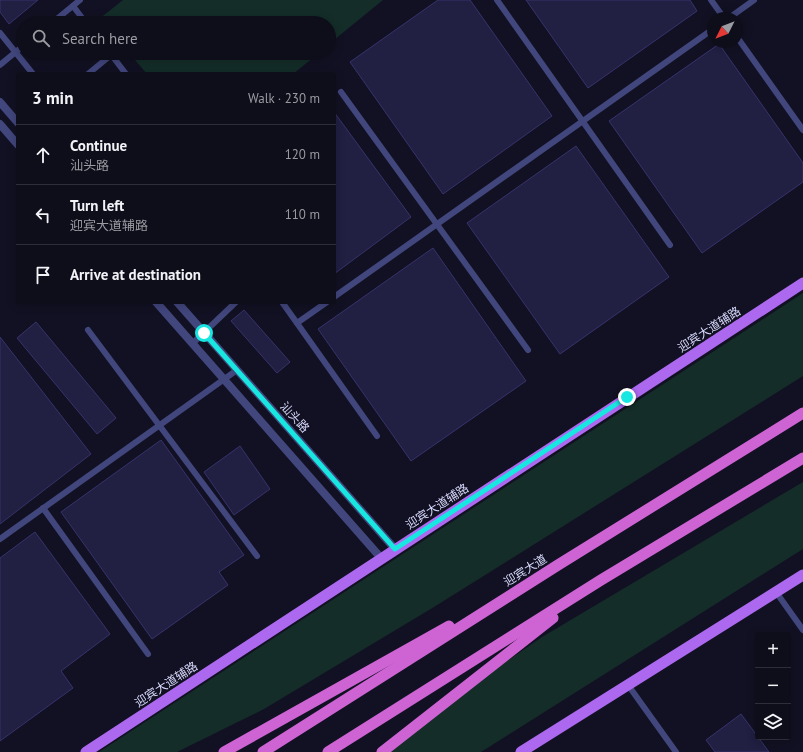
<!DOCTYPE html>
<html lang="en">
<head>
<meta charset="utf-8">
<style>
  body { margin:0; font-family:"PT Sans","Noto Sans SC",sans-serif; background:#1c1b27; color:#f1f3f6 }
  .controls { position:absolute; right:12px; bottom:12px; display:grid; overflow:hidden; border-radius:4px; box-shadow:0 2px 10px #0003 }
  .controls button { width:36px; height:36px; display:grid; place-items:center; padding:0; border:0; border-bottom:1px solid #2e2d39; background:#0e0d1a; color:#f1f3f6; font:20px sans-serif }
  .compass { position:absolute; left:707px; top:12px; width:36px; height:36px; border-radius:50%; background:#0e0d1a; box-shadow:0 2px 10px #0003; rotate:228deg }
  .stop { position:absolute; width:12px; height:12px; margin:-9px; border:3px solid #18e6e0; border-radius:50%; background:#fff }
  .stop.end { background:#18e6e0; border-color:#fff; box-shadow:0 1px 4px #0008 }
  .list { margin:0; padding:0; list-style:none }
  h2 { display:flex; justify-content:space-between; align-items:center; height:52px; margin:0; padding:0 16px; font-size:17px }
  h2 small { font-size:13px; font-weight:400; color:#9b9ca2 }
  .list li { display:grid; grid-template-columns:26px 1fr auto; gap:12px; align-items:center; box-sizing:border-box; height:60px; padding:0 16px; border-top:1px solid #2e2d39 }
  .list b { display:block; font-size:15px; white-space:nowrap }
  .list p { margin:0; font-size:13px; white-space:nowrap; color:#9b9ca2 }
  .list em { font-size:13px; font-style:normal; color:#9b9ca2 }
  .icon { flex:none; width:22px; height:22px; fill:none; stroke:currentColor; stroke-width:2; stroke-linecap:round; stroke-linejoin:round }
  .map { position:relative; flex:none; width:803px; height:752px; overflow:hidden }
  .search { position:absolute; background:#0e0d1a; box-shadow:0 2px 10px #0003; left:16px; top:16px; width:320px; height:44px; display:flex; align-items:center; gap:10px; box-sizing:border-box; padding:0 14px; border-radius:22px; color:#9b9ca2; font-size:15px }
  .panel { position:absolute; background:#0e0d1a; box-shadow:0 2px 10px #0003; left:16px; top:72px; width:320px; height:232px; border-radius:4px }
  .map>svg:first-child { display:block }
  .green { fill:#142d28 }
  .building { fill:#211f42; stroke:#37336c }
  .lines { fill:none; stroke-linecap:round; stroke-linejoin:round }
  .service { stroke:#41467d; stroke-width:6 }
  .tertiary { stroke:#41467d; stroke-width:8 }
  .primary { stroke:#ac69f0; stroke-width:11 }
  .trunk { stroke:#ce64d4; stroke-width:11 }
  .route { stroke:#18e6e0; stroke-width:5 }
  .labels { text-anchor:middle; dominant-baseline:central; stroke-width:4; stroke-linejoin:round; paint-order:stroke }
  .street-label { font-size:12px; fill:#d7d8fb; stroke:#121123 }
</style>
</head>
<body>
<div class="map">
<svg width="803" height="752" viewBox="0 0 803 752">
  <rect width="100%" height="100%" fill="#121123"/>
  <g class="green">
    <path d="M 123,0 L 383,0 L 329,44 L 329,23 L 103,23 L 99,19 Z"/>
    <path d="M 129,53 L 319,53 L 293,74 L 147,74 Z"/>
    <path d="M 803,293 L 803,376 L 434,607 L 264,709 L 177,752 L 99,752 Z"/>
    <path d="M 803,482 L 803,549 L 481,752 L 390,752 L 481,679 L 542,637 Z"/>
  </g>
  <g class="building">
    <path d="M 0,0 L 38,0 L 9,24 L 0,12 Z"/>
    <path d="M 438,0 L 470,0 L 552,116 L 443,194 L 350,62 Z"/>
    <path d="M 526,0 L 690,0 L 697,11 L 588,88 Z"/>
    <path d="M 719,44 L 803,163 L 803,182 L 702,253 L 609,121 Z"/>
    <path d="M 334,112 L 411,217 L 334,274 Z"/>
    <path d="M 576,146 L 669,277 L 560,354 L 467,223 Z"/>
    <path d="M 433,248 L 526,381 L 411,461 L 318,329 Z"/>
    <path d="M 244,310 L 290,362 L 277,373 L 231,321 Z"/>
    <path d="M 36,322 L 116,418 L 97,434 L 17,338 Z"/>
    <path d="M 0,337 L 91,454 L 0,524 Z"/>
    <path d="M 161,440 L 244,555 L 219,572 L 228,585 L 152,639 L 61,512 Z"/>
    <path d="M 240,446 L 270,489 L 234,515 L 204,472 Z"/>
    <path d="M 35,532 L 110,634 L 61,671 L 73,688 L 0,741 L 0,558 Z"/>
    <path d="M 741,714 L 758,737 L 769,752 L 715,752 L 706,740 Z"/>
  </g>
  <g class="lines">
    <g class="service">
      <path d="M 497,0 L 670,245"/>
      <path d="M 711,0 L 724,18"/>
      <path d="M 73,6 L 86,23"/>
      <path d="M 729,18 L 754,0"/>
      <path d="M 52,23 L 80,0"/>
      <path d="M 0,33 L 33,74"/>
      <path d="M 737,37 L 803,130"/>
      <path d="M 110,53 L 126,74"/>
      <path d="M 0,65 L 23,46"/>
      <path d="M 88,74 L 111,55"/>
      <path d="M 341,92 L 528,350"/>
      <path d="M 334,297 L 713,29"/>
      <path d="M 282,302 L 377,436"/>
      <path d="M 297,323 L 327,302"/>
      <path d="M 88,330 L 257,556"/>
      <path d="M 193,343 L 236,302"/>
      <path d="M 43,508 L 148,654"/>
      <path d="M 0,539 L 237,370"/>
      <path d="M 776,592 L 803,630"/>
      <path d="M 628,685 L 676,752"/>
    </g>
    <g class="tertiary">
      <path d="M 0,102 L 18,123"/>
      <path d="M 0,124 L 18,145"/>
      <path d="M 156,302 L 381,558"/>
      <path d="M 177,302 L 395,549"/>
    </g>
    <g class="primary">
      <path d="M 86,752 L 803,283"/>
      <path d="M 521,752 L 803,575"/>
    </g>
    <g class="trunk">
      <path d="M 224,752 L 449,626"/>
      <path d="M 263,752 L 558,565 L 803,413"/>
      <path d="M 328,752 L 601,580 L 803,458"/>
      <path d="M 382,752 L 553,618"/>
    </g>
  </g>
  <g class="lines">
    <path class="route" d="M 204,333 L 395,549 L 627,397"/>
  </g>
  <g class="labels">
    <g class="street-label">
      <text transform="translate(709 329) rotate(-33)">迎宾大道辅路</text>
      <text transform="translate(295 417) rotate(48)">汕头路</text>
      <text transform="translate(437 506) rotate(-33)">迎宾大道辅路</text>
      <text transform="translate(525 570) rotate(-32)">迎宾大道</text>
      <text transform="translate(166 684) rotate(-33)">迎宾大道辅路</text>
    </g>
  </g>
</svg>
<div class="controls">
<button>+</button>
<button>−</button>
<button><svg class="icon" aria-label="layers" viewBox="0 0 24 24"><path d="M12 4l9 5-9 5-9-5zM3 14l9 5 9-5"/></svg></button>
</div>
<svg class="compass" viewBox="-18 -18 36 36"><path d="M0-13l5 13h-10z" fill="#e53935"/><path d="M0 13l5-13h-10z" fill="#9b9ca2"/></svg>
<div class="stop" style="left:204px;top:333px"></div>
<div class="stop end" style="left:627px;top:397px"></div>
<div class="search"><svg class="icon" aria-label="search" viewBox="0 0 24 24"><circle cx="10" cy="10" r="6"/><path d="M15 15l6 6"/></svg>Search here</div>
<section class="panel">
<h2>3 min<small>Walk · 230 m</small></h2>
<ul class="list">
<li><svg class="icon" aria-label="ahead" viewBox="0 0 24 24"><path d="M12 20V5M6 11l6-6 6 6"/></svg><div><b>Continue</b><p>汕头路</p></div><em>120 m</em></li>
<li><svg class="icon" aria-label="left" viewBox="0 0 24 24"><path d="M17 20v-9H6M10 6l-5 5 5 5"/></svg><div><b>Turn left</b><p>迎宾大道辅路</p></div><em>110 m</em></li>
<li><svg class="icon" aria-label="arrive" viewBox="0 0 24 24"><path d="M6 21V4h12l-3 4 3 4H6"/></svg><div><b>Arrive at destination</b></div></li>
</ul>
</section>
</div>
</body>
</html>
